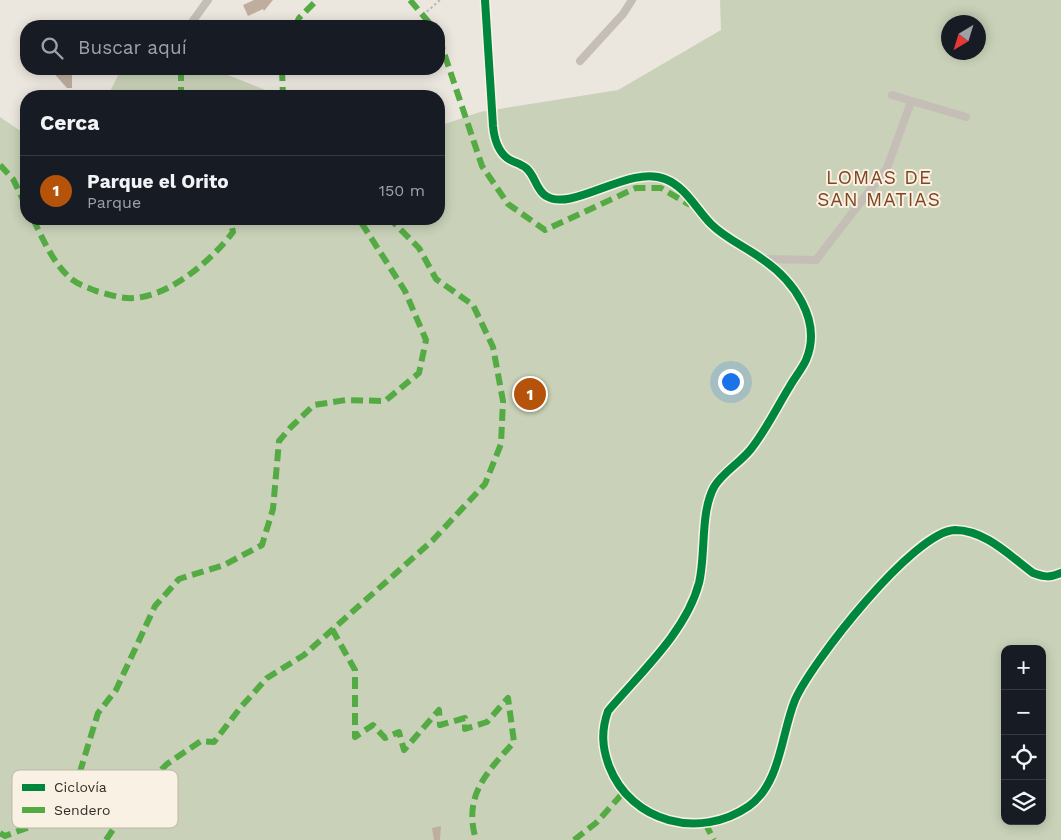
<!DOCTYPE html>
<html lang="es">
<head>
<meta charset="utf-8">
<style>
  body { margin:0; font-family:"Work Sans",sans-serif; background:#20242c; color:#f1f3f6 }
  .controls { position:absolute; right:15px; bottom:15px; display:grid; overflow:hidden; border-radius:10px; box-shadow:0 2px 12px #0003 }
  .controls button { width:45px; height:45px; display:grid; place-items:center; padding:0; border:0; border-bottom:1px solid #363941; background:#171b24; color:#f1f3f6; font:25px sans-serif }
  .compass { position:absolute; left:941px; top:15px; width:45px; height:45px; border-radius:50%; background:#171b24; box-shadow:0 2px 12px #0003; rotate:218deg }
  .you { position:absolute; left:730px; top:381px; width:18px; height:18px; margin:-12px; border:4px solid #fff; border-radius:50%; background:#1a73e8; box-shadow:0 0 0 8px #1a73e833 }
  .badge { display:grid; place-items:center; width:32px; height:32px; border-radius:50%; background:#b45309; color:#fff; font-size:16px; font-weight:700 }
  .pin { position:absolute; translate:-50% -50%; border:2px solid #fff; box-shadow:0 1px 5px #0006 }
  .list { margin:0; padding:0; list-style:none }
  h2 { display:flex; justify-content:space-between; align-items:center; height:65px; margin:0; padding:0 20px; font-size:21px }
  h2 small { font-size:16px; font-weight:400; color:#9ea1a6 }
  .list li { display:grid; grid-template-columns:32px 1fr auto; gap:15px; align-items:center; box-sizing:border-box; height:70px; padding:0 20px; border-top:1px solid #363941 }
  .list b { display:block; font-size:19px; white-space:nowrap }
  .list p { margin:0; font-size:16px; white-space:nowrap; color:#9ea1a6 }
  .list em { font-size:16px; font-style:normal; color:#9ea1a6 }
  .icon { flex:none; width:28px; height:28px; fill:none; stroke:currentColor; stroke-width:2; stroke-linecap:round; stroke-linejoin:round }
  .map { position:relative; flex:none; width:1061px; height:840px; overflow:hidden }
  .search { position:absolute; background:#171b24; box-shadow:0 2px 12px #0003; left:20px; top:20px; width:425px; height:55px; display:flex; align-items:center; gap:12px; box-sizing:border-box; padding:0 18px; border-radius:20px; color:#9ea1a6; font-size:19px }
  .panel { position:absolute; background:#171b24; box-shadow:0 2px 12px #0003; left:20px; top:90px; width:425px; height:135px; border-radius:20px }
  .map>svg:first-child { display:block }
  .green { fill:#c9d1b8; fill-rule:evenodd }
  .building { fill:#bfad9f }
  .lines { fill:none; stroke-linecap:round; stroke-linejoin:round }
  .path { stroke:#bdb7af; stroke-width:2; stroke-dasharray:2.5 2.5; stroke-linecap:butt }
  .street { stroke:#c4beb7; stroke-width:8 }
  .quiet { stroke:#54ab44; stroke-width:6; stroke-dasharray:12 6; stroke-linecap:butt }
  .cycleway-casing { stroke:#f9f2e4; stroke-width:11 }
  .cycleway { stroke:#00873e; stroke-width:8 }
  .labels { text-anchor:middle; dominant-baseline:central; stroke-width:4; stroke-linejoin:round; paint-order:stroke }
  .quarter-label { font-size:19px; letter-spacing:1px; fill:#83431f; stroke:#f9f2e4 }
  .key { fill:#f9f2e4; stroke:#beb7ab; stroke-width:1 }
  .key-label { font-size:14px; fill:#342c26 }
</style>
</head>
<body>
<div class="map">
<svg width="1061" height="840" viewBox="0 0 1061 840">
  <rect width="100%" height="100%" fill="#ebe7de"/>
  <g class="green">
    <path d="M 720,0 L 1061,0 L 1061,840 L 0,840 L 0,117 L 19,130 L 26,130 L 26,219 L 439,219 L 439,126 L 480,112 L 618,90 L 721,30 ZM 948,22 L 978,22 L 978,52 L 948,52 ZM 1005,649 L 1042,649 L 1042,821 L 1005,821 Z"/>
    <path d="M 121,69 L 213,69 L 280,96 L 108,96 Z"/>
  </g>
  <g class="building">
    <path d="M 254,0 L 273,0 L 264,11 L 263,9 L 248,16 L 243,5 Z"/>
    <path d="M 50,69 L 72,69 L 72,88 L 67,88 Z"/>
    <path d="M 441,826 L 440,840 L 434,840 L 432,828 Z"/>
  </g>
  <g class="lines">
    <path class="path" d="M 423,15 L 440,0"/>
    <g class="street">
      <path d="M 485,0 L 493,126 C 494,137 497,150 507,158 C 512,162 520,163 526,168 C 535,175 536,190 546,196 C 572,213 630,164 665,179 C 686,187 696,209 711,224 C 726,239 746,247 762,259 C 793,280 823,320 806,360 C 802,369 795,377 790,386 C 777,407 766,430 751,449 C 740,463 723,472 714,487 C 700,513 706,554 699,583 C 686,632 640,673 608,711 C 601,731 602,747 609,766 C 631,823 700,840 749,806 C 781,783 781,734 795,700 C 811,663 914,531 955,530 C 985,530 1010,556 1033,573 C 1044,577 1050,578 1061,573"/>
      <path d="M 192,22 L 208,0"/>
      <path d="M 580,61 L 623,14 L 632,0"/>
      <path d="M 892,95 L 966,117"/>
      <path d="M 762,259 L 816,260 L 887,168 L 911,102"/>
    </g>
    <g class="quiet">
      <path d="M 410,0 L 432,26"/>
      <path d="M 190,26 L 192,22"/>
      <path d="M 295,26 L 299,18 L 317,0"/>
      <path d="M 439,38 L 482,166 L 508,204 L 545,230 L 636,188 L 661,188 L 690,205"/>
      <path d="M 181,69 L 181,96"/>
      <path d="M 282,69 L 283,96"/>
      <path d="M 0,165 L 13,179 L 26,206"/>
      <path d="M 33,219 C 43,239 52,261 69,277 C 76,284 87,287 96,291 C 107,294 122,299 134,298 C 170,296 212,260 233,232 L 230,219"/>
      <path d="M 332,629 L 355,670 L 355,737 L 373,725 L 385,738 L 399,732 L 404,750 L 439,710 L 440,725 L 465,718 L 465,729 L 487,722 L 508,698 L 514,742 C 486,773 463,796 476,840"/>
      <path d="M 705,823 L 714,840"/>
      <path d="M 0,833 L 5,836 L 43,822 L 79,775 L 98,713 L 116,690 L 155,606 L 179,579 L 224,565 L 262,545 L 273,509 L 279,441 L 291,427 L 314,405 L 346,400 L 385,401 L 419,373 L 426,340 L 405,291 L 359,219"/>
      <path d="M 106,840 L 135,797 L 167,764 L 201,741 L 214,742 L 241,707 L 267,678 L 304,655 L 433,540 L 485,484 L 501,444 L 503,401 L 493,347 L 473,305 L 436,279 L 419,248 L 390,219"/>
      <path d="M 574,840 L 596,823 L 623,793"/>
    </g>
    <defs>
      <path id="cycleway" d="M 485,0 L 493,126 C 494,137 497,150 507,158 C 512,162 520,163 526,168 C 535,175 536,190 546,196 C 572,213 630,164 665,179 C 686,187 696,209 711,224 C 726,239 746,247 762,259 C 793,280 823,320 806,360 C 802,369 795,377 790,386 C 777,407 766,430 751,449 C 740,463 723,472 714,487 C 700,513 706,554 699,583 C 686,632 640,673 608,711 C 601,731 602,747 609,766 C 631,823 700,840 749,806 C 781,783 781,734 795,700 C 811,663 914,531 955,530 C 985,530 1010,556 1033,573 C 1044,577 1050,578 1061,573"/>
    </defs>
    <use href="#cycleway" class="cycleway-casing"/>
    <use href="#cycleway" class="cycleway"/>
  </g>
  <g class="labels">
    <g class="quarter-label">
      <text x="879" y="177">LOMAS DE<tspan x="879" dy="22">SAN MATIAS</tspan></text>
    </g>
  </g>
  <rect x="12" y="770" width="166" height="58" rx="8" class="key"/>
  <rect x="22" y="784" width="23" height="7" fill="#00873e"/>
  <rect x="22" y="807" width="23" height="6" fill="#54ab44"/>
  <g class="key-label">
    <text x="54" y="792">Ciclovía</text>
    <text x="54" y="815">Sendero</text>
  </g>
</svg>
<div class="controls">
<button>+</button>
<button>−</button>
<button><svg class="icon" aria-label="locate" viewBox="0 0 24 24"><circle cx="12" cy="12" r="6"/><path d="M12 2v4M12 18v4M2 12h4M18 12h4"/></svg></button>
<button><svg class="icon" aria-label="layers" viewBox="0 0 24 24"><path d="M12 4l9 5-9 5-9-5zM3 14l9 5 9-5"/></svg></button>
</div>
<svg class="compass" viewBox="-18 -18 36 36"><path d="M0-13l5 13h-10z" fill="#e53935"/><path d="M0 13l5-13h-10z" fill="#9ea1a6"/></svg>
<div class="you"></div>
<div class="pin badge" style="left:530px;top:394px">1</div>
<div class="search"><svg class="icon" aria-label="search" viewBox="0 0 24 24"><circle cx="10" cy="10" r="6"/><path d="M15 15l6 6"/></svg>Buscar aquí</div>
<section class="panel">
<h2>Cerca<small></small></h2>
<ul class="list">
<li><span class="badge">1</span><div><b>Parque el Orito</b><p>Parque</p></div><em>150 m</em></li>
</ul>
</section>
</div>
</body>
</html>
